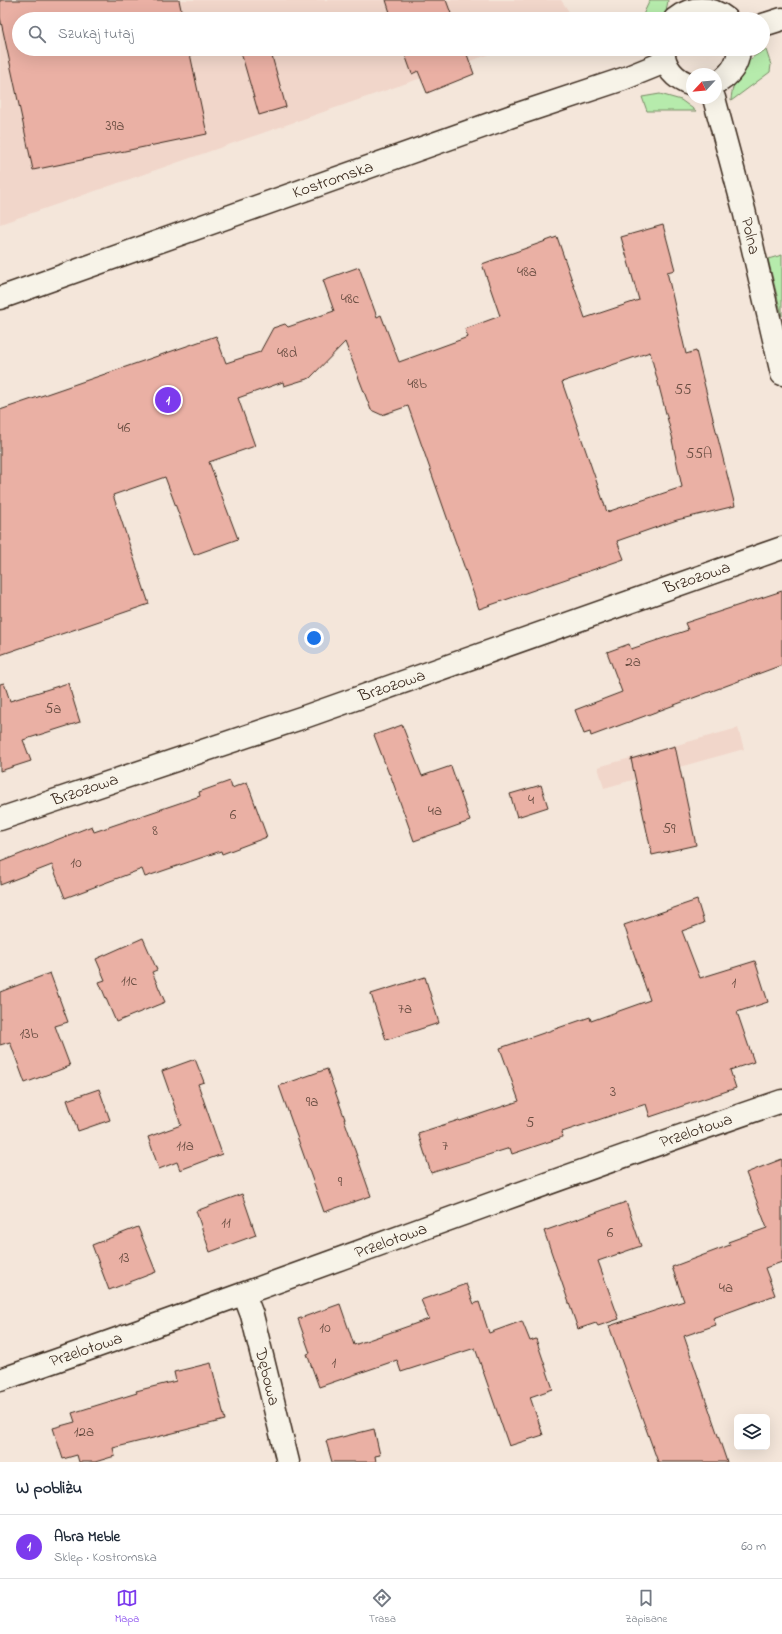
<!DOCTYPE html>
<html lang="pl">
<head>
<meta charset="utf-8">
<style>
  body { margin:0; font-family:"Indie Flower",sans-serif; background:#f2f2f3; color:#1f2937 }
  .controls { position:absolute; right:12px; bottom:12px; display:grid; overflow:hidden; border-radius:6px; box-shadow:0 4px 16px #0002 }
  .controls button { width:36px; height:36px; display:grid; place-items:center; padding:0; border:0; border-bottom:1px solid #e0e1e3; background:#fff; color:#1f2937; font:20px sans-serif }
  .compass { position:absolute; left:686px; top:68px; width:36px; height:36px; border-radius:50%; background:#fff; box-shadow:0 4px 16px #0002; rotate:244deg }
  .you { position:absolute; left:314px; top:638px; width:14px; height:14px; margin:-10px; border:3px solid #fff; border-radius:50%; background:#1a73e8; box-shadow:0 0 0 6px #1a73e833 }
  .badge { display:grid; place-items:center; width:26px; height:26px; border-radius:50%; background:#7c3aed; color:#fff; font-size:13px; font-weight:700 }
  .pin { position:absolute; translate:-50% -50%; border:2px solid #fff; box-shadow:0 1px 4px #0006 }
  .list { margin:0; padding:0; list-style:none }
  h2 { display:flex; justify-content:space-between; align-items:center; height:52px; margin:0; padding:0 16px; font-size:17px }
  h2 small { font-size:13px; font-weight:400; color:#747a83 }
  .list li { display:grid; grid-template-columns:26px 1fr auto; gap:12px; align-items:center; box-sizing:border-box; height:64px; padding:0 16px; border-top:1px solid #e0e1e3 }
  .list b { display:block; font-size:15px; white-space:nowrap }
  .list p { margin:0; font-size:13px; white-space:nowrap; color:#747a83 }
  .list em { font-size:13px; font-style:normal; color:#747a83 }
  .icon { flex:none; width:22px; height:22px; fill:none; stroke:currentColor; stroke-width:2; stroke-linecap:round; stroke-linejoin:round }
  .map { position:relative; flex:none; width:782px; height:1462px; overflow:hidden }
  .search { position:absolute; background:#fff; box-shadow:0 4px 16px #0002; left:12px; right:12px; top:12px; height:44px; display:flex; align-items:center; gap:10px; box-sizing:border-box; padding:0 14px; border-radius:22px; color:#747a83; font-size:15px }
  .sheet { height:116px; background:#fff }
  nav { display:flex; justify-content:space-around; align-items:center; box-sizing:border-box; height:56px; border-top:1px solid #e0e1e3; background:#fff; font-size:11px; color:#747a83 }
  nav a { display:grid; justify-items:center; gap:2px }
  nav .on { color:#7c3aed }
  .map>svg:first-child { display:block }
  .built { fill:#f1d6ca }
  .green { fill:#b6ebac; stroke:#788a65 }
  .building { fill:#eab0a4; stroke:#3b2a1e; fill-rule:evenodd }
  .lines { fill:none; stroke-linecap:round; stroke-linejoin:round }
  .minor-casing { stroke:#3b2a1e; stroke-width:25 }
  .tertiary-casing { stroke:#3b2a1e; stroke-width:25 }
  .minor { stroke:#f7f3e8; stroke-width:22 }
  .tertiary { stroke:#f7f3e8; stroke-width:22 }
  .labels { text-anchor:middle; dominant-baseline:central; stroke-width:3.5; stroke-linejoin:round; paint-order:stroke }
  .number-label { font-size:15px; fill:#674c40 }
  .street-label { font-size:17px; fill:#3b2a1e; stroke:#f7f3e8 }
</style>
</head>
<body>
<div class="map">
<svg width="782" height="1462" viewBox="0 0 782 1462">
  <rect width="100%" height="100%" fill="#f4e6da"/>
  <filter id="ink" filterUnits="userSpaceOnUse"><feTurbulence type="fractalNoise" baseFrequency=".025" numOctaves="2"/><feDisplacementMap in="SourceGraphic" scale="8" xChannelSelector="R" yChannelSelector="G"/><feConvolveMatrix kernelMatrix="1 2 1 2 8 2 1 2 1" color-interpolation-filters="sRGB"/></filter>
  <g filter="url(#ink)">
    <g class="built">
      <path d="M 0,0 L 561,0 L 574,19 L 19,19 L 19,49 L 505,49 L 0,224 Z"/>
      <path d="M 738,728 L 744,749 L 604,788 L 598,767 Z"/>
    </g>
    <g class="green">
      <path d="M 650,0 L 668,0 L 665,19 L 641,19 Z"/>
      <path d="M 766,50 L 771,65 L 770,72 L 731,101 C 732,78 744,59 766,50 Z"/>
      <path d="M 660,94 L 681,100 L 696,111 L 647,111 L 642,97 Z"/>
      <path d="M 782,255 L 782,316 L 768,259 Z"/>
    </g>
    <g class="building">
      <path d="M 0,0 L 179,0 L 183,19 L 19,19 L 19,49 L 189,49 L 207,134 L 33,170 L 0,17 Z"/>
      <path d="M 386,0 L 446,0 L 453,19 L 392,19 Z"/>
      <path d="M 240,49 L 270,49 L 286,107 L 259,115 Z"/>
      <path d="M 403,49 L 465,49 L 474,74 L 427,93 L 418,71 L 412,74 Z"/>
      <path d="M 663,225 L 675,270 L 667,272 L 686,354 L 696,351 L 735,506 L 677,520 L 617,541 L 624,559 L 479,609 L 408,406 L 382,415 L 371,410 L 345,342 L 310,378 L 284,386 L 283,382 L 238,398 L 255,446 L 209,462 L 238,539 L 194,555 L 165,477 L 113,495 L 149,604 L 0,655 L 0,410 L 216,336 L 226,363 L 260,352 L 273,328 L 285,324 L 288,327 L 334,311 L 323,280 L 359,267 L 377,317 L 381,315 L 399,362 L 468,337 L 465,329 L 500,316 L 482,264 L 557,237 L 585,318 L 639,300 L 621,237 ZM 650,352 L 673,440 L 672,440 L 682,487 L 607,512 L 562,382 Z"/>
      <path d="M 782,591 L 782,665 L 591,736 L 590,732 L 584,734 L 575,710 L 622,692 L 607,652 L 629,644 L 631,649 L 688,630 L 685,623 Z"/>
      <path d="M 4,683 L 10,701 L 68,683 L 80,722 L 23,740 L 31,761 L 0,771 L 0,684 Z"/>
      <path d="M 402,725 L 422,776 L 451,766 L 470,821 L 414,841 L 390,774 L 389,774 L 374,735 Z"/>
      <path d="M 675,746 L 696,845 L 652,855 L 631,759 Z"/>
      <path d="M 230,781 L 232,788 L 247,782 L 267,837 L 222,854 L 221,851 L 145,877 L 142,869 L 65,898 L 52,865 L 0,885 L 0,862 L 92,826 L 94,832 L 200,796 L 199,792 Z"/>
      <path d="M 541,785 L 548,807 L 517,817 L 510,794 Z"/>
      <path d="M 697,900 L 704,923 L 682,931 L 700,978 L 755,961 L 768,1002 L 737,1012 L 754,1062 L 730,1070 L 736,1088 L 650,1117 L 646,1104 L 562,1132 L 563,1137 L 512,1154 L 510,1148 L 431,1173 L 418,1133 L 459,1120 L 460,1121 L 519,1101 L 500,1048 L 590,1017 L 591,1021 L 650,1000 L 624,925 Z"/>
      <path d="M 143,938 L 157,970 L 152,972 L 165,1002 L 116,1022 L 99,982 L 105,980 L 96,959 Z"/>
      <path d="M 50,973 L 68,1022 L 55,1026 L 70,1066 L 25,1083 L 10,1042 L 0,1045 L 0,992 Z"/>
      <path d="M 425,977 L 439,1023 L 386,1040 L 371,994 Z"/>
      <path d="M 195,1059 L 204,1082 L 198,1084 L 222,1154 L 180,1170 L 177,1162 L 159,1169 L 148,1137 L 181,1125 L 162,1071 Z"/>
      <path d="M 327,1069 L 345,1119 L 344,1119 L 371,1196 L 324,1212 L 279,1086 Z"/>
      <path d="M 99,1089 L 110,1120 L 78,1131 L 67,1100 Z"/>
      <path d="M 782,1159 L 782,1262 L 765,1268 L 775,1295 L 713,1318 L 716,1325 L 684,1336 L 727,1462 L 658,1462 L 609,1326 L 684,1301 L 672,1267 L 730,1245 L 728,1242 L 767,1228 L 746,1173 Z"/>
      <path d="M 242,1194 L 256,1235 L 210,1252 L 196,1211 Z"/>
      <path d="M 626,1202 L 641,1246 L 598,1261 L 619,1319 L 598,1326 L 596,1323 L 578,1329 L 544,1231 Z"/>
      <path d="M 138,1227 L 156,1272 L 109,1290 L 92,1245 Z"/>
      <path d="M 466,1284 L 474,1304 L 479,1302 L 489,1333 L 522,1321 L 530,1341 L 536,1339 L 553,1389 L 530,1397 L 543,1435 L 509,1446 L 475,1348 L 401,1372 L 397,1360 L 319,1387 L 307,1354 L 310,1353 L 298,1319 L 340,1304 L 354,1345 L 429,1319 L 421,1300 Z"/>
      <path d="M 211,1363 L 225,1420 L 113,1448 L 115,1456 L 95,1462 L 79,1462 L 77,1455 L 63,1459 L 53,1428 L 75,1422 L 72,1413 L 137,1393 L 136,1391 L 176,1381 L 174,1372 Z"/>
      <path d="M 374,1429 L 380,1455 L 375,1456 L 376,1462 L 332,1462 L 326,1441 Z"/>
    </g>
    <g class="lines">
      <defs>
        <g id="minor">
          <path d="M 714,98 L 744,210 L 782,374"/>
          <path d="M 0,819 L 307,716 L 782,548"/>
          <path d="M 244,1294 L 252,1315 L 288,1462"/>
          <path d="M 0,1380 C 262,1290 520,1190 782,1101"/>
        </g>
        <g id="tertiary">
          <path d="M 675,19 C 691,6 711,6 727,19"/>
          <path d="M 763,25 L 782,19"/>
          <path d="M 663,49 C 664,67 675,80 692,85"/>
          <path d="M 716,83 C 730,76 738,65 739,49"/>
          <path d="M 0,298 L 515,115 L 623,79 L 665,62"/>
        </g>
      </defs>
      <use href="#minor" class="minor-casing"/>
      <use href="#tertiary" class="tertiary-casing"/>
      <use href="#minor" class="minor"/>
      <use href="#tertiary" class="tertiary"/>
    </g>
  </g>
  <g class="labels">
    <g class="number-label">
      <text x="115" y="126">39a</text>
      <text x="527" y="272">48a</text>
      <text x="350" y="299">48c</text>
      <text x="287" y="353">48d</text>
      <text x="417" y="384">48b</text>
      <text x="683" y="390">55</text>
      <text x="124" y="428">46</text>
      <text x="699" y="454">55A</text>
      <text x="633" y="662">2a</text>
      <text x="53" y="709">5a</text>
      <text x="531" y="800">4</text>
      <text x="435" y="811">4a</text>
      <text x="233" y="815">6</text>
      <text x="669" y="829">59</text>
      <text x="155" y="831">8</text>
      <text x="76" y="863">10</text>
      <text x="129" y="981">11c</text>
      <text x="734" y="983">1</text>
      <text x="405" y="1009">7a</text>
      <text x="29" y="1034">13b</text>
      <text x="613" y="1092">3</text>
      <text x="312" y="1102">9a</text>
      <text x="530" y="1123">5</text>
      <text x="185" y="1146">11a</text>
      <text x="445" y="1146">7</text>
      <text x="340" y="1182">9</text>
      <text x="226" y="1223">11</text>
      <text x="610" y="1233">6</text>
      <text x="124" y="1258">13</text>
      <text x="726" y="1288">4a</text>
      <text x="325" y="1328">10</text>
      <text x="334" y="1363">1</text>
      <text x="84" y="1432">12a</text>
    </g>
    <g class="street-label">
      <text transform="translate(333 180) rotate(-19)">Kostromska</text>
      <text transform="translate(750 236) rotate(77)">Polna</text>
      <text transform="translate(697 578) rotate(-19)">Brzozowa</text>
      <text transform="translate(392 686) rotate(-19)">Brzozowa</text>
      <text transform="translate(85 790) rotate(-19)">Brzozowa</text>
      <text transform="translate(696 1131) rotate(-19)">Przelotowa</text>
      <text transform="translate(391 1241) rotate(-20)">Przelotowa</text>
      <text transform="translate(86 1350) rotate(-19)">Przelotowa</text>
      <text transform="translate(267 1377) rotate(76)">Dębowa</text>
    </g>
  </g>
</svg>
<div class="controls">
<button><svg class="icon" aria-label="layers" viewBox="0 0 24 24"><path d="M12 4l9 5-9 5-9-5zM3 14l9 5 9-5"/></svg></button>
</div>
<svg class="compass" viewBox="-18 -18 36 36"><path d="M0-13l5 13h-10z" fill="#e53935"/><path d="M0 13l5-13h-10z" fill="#747a83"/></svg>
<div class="you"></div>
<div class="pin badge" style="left:168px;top:400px">1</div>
<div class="search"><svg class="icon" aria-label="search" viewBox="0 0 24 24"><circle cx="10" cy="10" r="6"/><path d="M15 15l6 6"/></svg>Szukaj tutaj</div>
</div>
<section class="sheet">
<h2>W pobliżu<small></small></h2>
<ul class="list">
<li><span class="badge">1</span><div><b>Abra Meble</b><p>Sklep · Kostromska</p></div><em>60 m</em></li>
</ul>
</section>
<nav>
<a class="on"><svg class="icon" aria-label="map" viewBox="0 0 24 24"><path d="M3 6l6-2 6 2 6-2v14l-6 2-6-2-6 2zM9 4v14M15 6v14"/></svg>Mapa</a>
<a><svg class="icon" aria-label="directions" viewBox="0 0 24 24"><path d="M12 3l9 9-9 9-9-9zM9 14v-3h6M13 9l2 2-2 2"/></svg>Trasa</a>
<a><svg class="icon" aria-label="saved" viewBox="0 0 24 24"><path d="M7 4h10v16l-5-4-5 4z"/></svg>Zapisane</a>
</nav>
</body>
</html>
